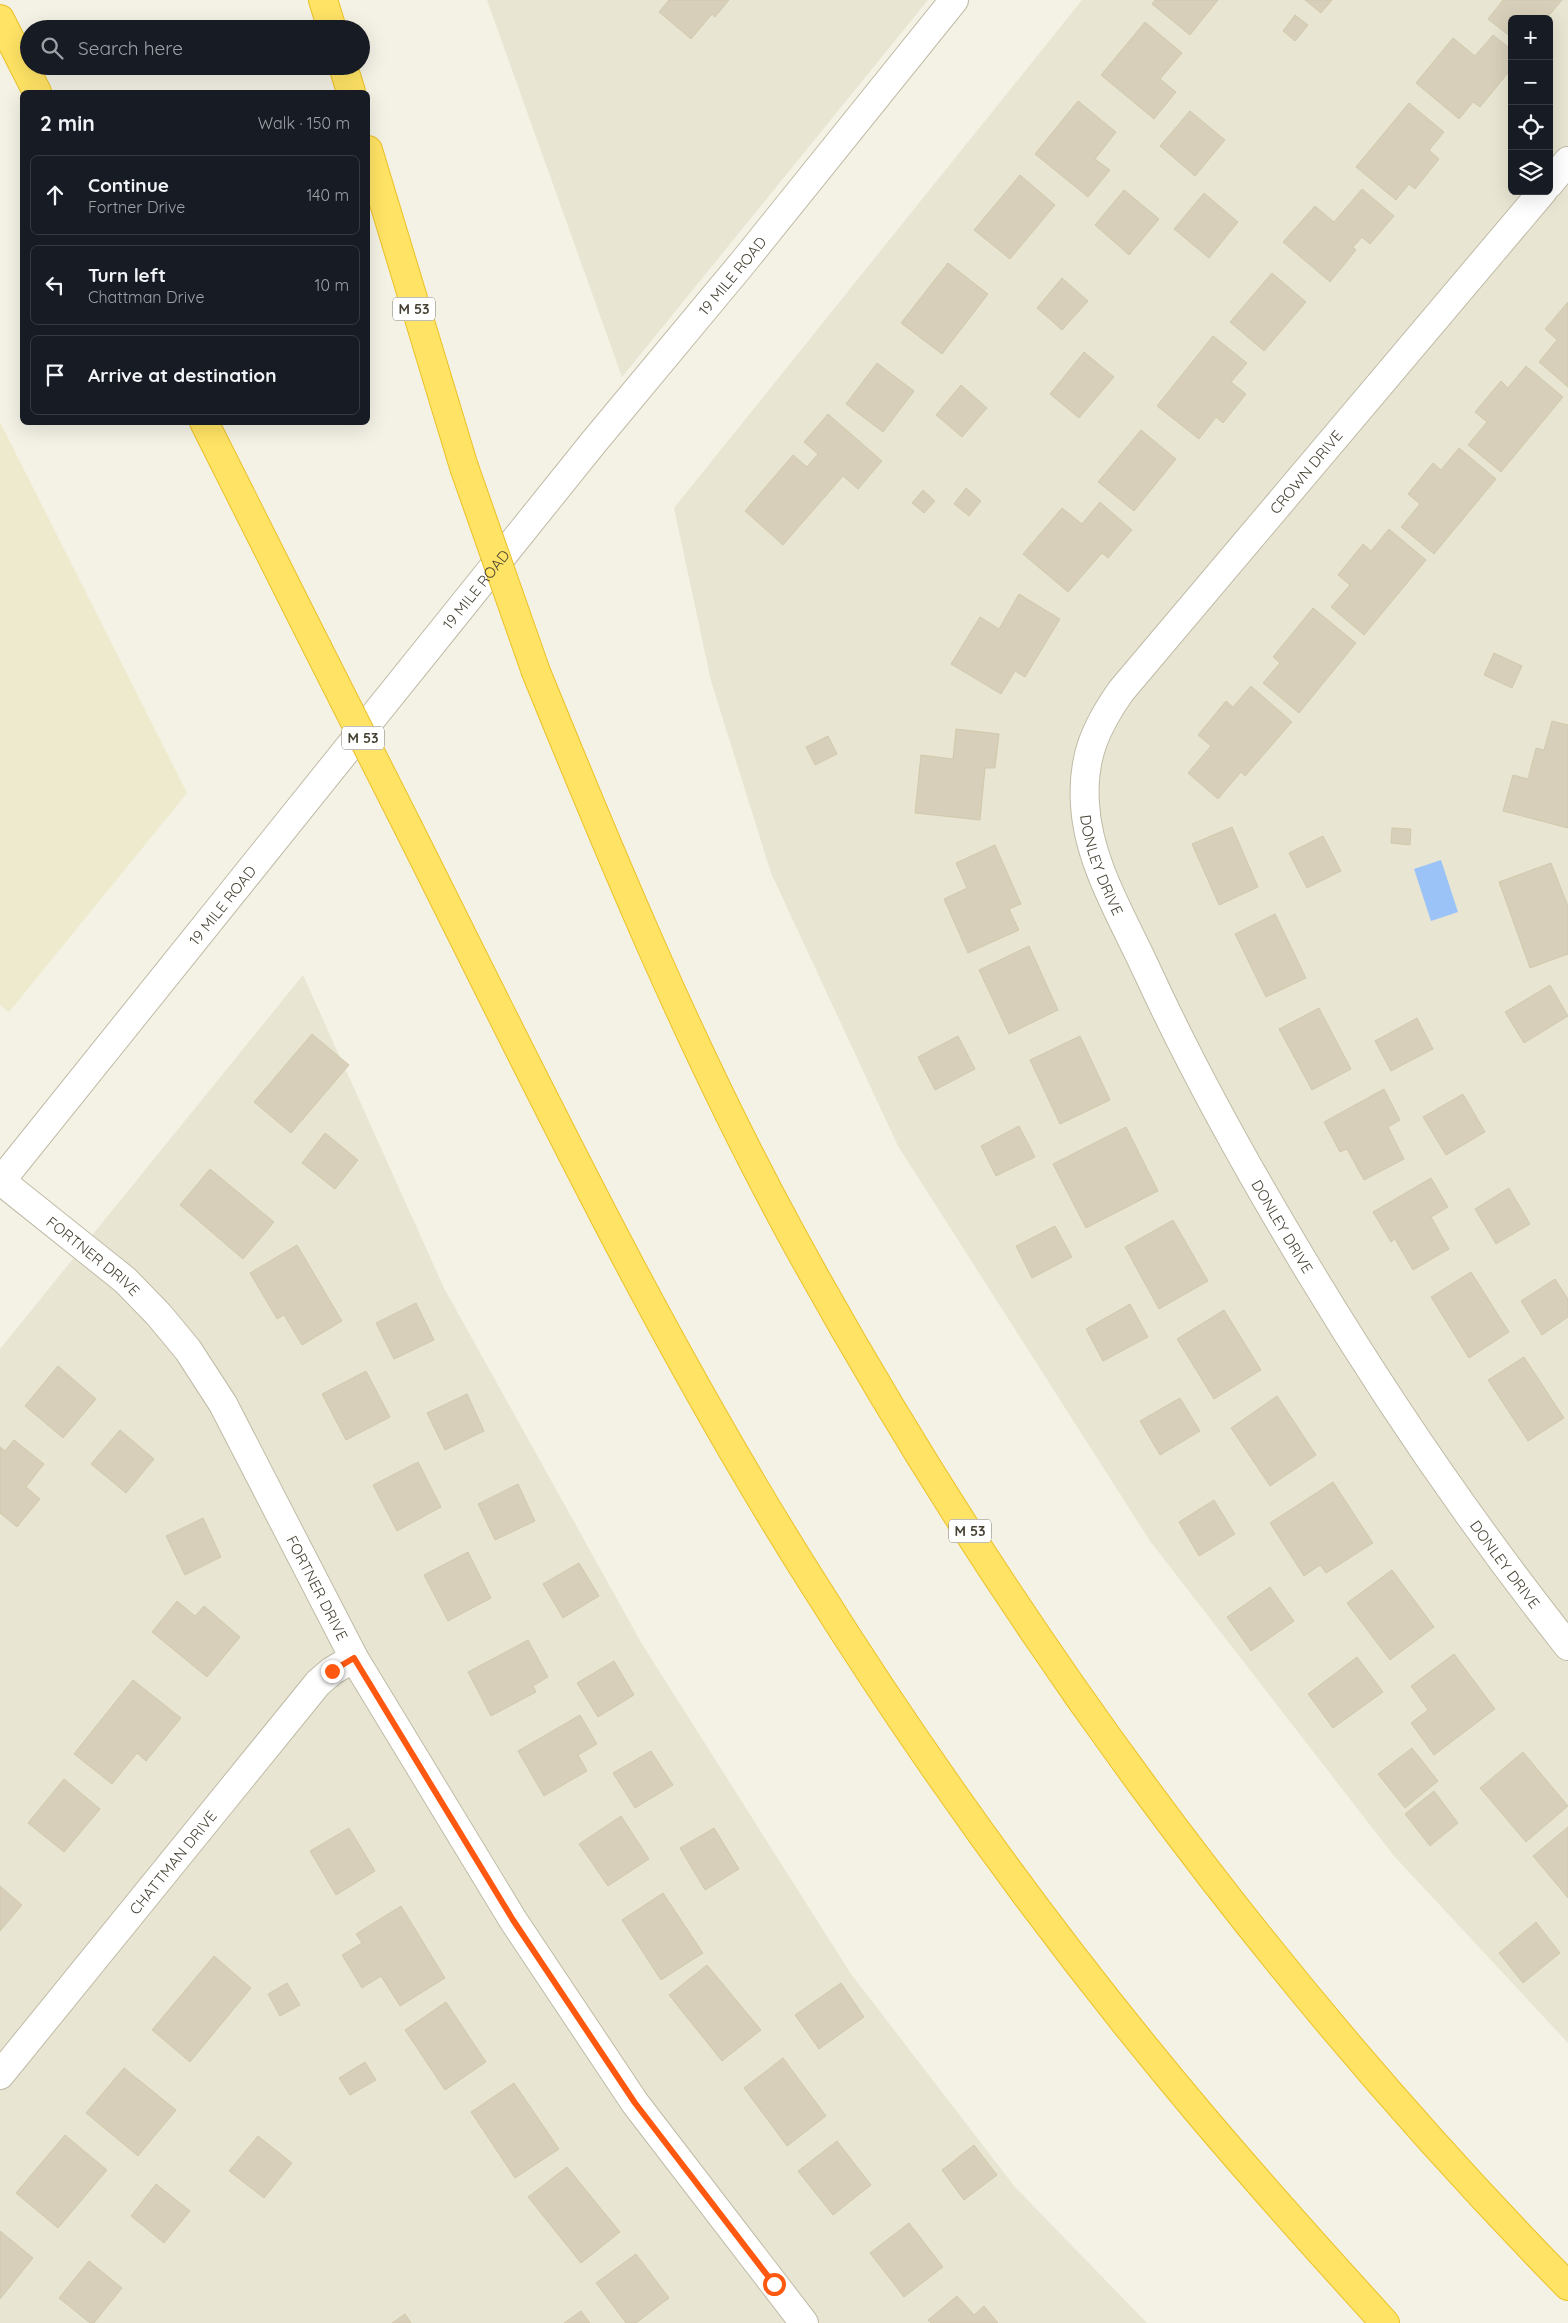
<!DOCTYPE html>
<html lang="en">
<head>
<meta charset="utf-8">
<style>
  body { margin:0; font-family:Quicksand,sans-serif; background:#20242c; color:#f1f3f6 }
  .controls { position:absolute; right:15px; top:15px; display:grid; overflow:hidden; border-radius:8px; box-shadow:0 5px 20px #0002 }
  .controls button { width:45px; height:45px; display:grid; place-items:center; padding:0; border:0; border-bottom:1px solid #363941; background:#171b24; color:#f1f3f6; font:25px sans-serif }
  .stop { position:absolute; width:15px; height:15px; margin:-11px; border:4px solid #ff5811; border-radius:50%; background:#fff }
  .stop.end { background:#ff5811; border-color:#fff; box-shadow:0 1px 5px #0008 }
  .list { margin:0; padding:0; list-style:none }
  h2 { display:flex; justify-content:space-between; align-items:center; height:65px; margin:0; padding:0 20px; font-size:21px }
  h2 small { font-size:16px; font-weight:400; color:#9ea1a6 }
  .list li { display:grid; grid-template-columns:32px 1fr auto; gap:15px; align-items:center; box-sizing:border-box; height:80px; margin:0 10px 10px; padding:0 10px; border:1px solid #363941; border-radius:8px }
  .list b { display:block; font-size:19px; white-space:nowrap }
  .list p { margin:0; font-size:16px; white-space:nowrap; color:#9ea1a6 }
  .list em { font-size:16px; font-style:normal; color:#9ea1a6 }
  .icon { flex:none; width:28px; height:28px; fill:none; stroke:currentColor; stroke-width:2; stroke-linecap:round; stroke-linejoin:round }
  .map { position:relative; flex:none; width:1568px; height:2323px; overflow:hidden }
  .search { position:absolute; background:#171b24; box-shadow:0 5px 20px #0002; left:20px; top:20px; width:350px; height:55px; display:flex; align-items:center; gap:12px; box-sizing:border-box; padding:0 18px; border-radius:28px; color:#9ea1a6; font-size:19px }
  .panel { position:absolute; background:#171b24; box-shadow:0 5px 20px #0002; left:20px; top:90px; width:350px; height:335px; border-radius:8px }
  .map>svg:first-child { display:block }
  .residential { fill:#e8e5d2; fill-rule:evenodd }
  .education { fill:#eeeacd }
  .water { fill:#9bc3f7 }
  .building { fill:#d7cfb9; stroke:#d2c9ac }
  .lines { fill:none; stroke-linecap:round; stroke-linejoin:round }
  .minor-casing { stroke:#c0bba6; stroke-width:30 }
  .tertiary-casing { stroke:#c0bba6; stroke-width:30 }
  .motorway-casing { stroke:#ebc127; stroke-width:30 }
  .minor { stroke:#fff; stroke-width:28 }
  .tertiary { stroke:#fff; stroke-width:28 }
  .motorway { stroke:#ffe365; stroke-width:28 }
  .motorway-bridge-casing { stroke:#ebc127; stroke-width:30; stroke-linecap:butt }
  .motorway-bridge { stroke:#ffe365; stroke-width:28 }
  .route { stroke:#ff5811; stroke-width:6 }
  .labels { text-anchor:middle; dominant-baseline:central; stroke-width:4; stroke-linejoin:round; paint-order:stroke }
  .shield { fill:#fff; stroke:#7e7b71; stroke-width:1 }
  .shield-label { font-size:14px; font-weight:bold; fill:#474234 }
  .street-label { font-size:15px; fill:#474234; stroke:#fff }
</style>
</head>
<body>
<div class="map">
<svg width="1568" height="2323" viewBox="0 0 1568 2323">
  <rect width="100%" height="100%" fill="#f4f2e5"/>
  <g class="residential">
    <path d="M 487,0 L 928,0 L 622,377 Z"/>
    <path d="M 1082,0 L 1568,0 L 1568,2043 L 1394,1856 L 1150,1541 L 898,1146 L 771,873 L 711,681 L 674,508 ZM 1512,19 L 1549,19 L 1549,191 L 1512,191 Z"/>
    <path d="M 303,975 L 444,1288 L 642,1644 L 851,1974 L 1015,2187 L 1147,2323 L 0,2323 L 0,1349 Z"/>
  </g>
  <path class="education" d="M 0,422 L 187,793 L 9,1012 L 0,1005 Z"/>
  <path class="water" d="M 1441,860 L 1458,912 L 1431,921 L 1414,869 Z"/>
  <g class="building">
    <path d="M 669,0 L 729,0 L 715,17 L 712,14 L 691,39 L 659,12 Z"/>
    <path d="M 1155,0 L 1218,0 L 1190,35 L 1152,4 Z"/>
    <path d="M 1305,0 L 1332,0 L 1321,13 Z"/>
    <path d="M 1503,0 L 1562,0 L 1546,19 L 1512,19 L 1512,38 L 1488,19 Z"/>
    <path d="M 1295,15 L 1308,25 L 1295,41 L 1283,31 Z"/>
    <path d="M 1145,22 L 1182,53 L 1160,79 L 1176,92 L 1154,119 L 1101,75 Z"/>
    <path d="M 1493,35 L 1512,50 L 1512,68 L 1480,107 L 1473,102 L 1459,119 L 1416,83 L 1453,38 L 1475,56 Z"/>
    <path d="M 1078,101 L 1116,132 L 1095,159 L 1110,170 L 1088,197 L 1035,154 Z"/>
    <path d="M 1409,103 L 1444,132 L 1429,150 L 1439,159 L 1415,189 L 1409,184 L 1396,200 L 1356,167 Z"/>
    <path d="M 1190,111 L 1225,140 L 1195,176 L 1160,146 Z"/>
    <path d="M 1020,175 L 1055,205 L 1010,259 L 974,230 Z"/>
    <path d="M 1362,189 L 1394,216 L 1370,244 L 1362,237 L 1353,247 L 1356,250 L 1330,282 L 1283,242 L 1315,206 L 1334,222 Z"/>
    <path d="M 1124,190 L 1159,219 L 1129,255 L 1095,225 Z"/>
    <path d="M 1204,193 L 1238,222 L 1209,258 L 1174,229 Z"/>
    <path d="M 948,263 L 988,294 L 942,354 L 901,323 Z"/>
    <path d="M 1272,273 L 1306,302 L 1264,351 L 1230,322 Z"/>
    <path d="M 1062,278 L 1088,301 L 1062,330 L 1037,308 Z"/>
    <path d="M 1568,302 L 1568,387 L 1539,362 L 1557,340 L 1545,329 Z"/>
    <path d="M 1213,336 L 1247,363 L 1231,382 L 1246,394 L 1223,423 L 1216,417 L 1199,439 L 1157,406 Z"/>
    <path d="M 1084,352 L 1114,377 L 1079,418 L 1050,394 Z"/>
    <path d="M 877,363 L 914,391 L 883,432 L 846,404 Z"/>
    <path d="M 1526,366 L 1563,397 L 1501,472 L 1468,445 L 1487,422 L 1475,412 L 1501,381 L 1508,388 Z"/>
    <path d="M 961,385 L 987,408 L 962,437 L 936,415 Z"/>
    <path d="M 828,414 L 882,461 L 858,489 L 843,476 L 783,545 L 745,511 L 793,455 L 807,467 L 818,454 L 804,442 Z"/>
    <path d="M 1141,430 L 1176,459 L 1134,511 L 1098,482 Z"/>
    <path d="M 1459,448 L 1496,479 L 1434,554 L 1401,527 L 1420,504 L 1408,494 L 1433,463 L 1441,470 Z"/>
    <path d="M 966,488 L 981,501 L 969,516 L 954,504 Z"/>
    <path d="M 923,490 L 935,501 L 924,513 L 912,503 Z"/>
    <path d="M 1100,502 L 1132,530 L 1108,558 L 1102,553 L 1068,592 L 1023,554 L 1062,508 L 1082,524 Z"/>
    <path d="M 1389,529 L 1426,560 L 1364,635 L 1331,607 L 1350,585 L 1338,575 L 1363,544 L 1371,551 Z"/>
    <path d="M 1019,594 L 1060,619 L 1025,677 L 1015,671 L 1001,694 L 951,664 L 980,617 L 999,629 Z"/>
    <path d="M 1313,608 L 1356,643 L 1299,713 L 1263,683 L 1280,663 L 1273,657 Z"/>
    <path d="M 1494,653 L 1522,666 L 1512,688 L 1484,675 Z"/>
    <path d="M 1251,686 L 1292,722 L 1245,776 L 1241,772 L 1218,799 L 1188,773 L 1211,746 L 1198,735 L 1226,701 L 1233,707 Z"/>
    <path d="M 1552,721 L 1568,725 L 1568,828 L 1503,811 L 1513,775 L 1528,779 L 1536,748 L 1544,750 Z"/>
    <path d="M 956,729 L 999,734 L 995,768 L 985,768 L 980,820 L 915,813 L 921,755 L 953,759 Z"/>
    <path d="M 828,736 L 837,754 L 815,765 L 806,747 Z"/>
    <path d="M 1232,827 L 1258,887 L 1219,905 L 1192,844 Z"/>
    <path d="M 1392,828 L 1411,829 L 1410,845 L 1391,843 Z"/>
    <path d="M 1323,836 L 1341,871 L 1307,888 L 1289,853 Z"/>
    <path d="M 995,845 L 1021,904 L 1009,909 L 1019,930 L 968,953 L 944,899 L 967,888 L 956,863 Z"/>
    <path d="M 1551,863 L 1568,906 L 1568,954 L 1530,968 L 1499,882 Z"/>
    <path d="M 1275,914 L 1306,978 L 1266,997 L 1235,934 Z"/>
    <path d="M 1029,946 L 1058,1010 L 1009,1034 L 979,970 Z"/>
    <path d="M 1550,985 L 1568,1016 L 1524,1043 L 1505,1012 Z"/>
    <path d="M 1319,1008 L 1351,1069 L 1312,1090 L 1279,1029 Z"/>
    <path d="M 1417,1018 L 1433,1049 L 1391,1071 L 1375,1041 Z"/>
    <path d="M 312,1034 L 349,1065 L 291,1133 L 254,1102 Z"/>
    <path d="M 958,1036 L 975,1069 L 935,1090 L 918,1057 Z"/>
    <path d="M 1080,1036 L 1110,1100 L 1060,1124 L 1030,1060 Z"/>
    <path d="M 1384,1089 L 1400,1120 L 1388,1127 L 1404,1159 L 1364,1180 L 1347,1149 L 1340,1152 L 1324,1122 Z"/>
    <path d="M 1463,1094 L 1485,1132 L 1446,1155 L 1423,1117 Z"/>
    <path d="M 1019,1126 L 1035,1157 L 996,1176 L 981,1146 Z"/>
    <path d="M 1126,1127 L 1158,1191 L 1086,1228 L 1053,1164 Z"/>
    <path d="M 325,1133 L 358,1160 L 335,1189 L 302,1163 Z"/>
    <path d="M 210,1169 L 274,1222 L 243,1259 L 180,1205 Z"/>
    <path d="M 1431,1178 L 1448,1207 L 1431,1217 L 1449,1249 L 1413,1270 L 1395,1239 L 1391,1242 L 1373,1212 Z"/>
    <path d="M 1509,1188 L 1530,1224 L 1496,1244 L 1475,1209 Z"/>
    <path d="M 1173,1220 L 1208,1281 L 1159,1309 L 1125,1247 Z"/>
    <path d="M 1055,1226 L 1072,1257 L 1032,1278 L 1016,1246 Z"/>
    <path d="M 297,1245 L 342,1321 L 302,1345 L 284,1315 L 277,1319 L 250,1273 Z"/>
    <path d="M 1471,1272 L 1509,1332 L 1469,1358 L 1431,1297 Z"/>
    <path d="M 1555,1279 L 1568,1299 L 1568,1317 L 1542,1335 L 1521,1301 Z"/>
    <path d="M 416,1303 L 434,1340 L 394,1359 L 376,1323 Z"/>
    <path d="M 1130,1304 L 1148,1337 L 1103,1361 L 1086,1329 Z"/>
    <path d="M 1224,1310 L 1261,1370 L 1214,1399 L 1177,1339 Z"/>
    <path d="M 1524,1357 L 1564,1418 L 1528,1441 L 1488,1380 Z"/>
    <path d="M 58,1366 L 96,1399 L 63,1438 L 25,1406 Z"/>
    <path d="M 366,1371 L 390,1417 L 346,1440 L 322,1394 Z"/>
    <path d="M 467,1394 L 484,1431 L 445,1450 L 427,1413 Z"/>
    <path d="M 1277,1396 L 1316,1455 L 1270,1486 L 1231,1428 Z"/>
    <path d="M 1180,1398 L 1200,1431 L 1160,1455 L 1140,1421 Z"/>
    <path d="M 120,1430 L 154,1459 L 126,1493 L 91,1464 Z"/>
    <path d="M 14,1440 L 44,1464 L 26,1487 L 40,1499 L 17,1527 L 0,1513 L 0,1447 L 5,1451 Z"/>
    <path d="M 418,1462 L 441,1507 L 397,1531 L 373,1485 Z"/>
    <path d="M 1333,1482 L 1373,1543 L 1326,1573 L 1320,1565 L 1304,1576 L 1270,1523 Z"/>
    <path d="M 518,1484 L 535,1521 L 495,1540 L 478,1504 Z"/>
    <path d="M 1214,1500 L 1235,1534 L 1199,1556 L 1179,1522 Z"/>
    <path d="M 203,1518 L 221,1557 L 185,1575 L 166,1536 Z"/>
    <path d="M 468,1552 L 491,1598 L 448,1621 L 424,1575 Z"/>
    <path d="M 579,1563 L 599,1596 L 563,1618 L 543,1584 Z"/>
    <path d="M 1392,1570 L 1434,1627 L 1390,1660 L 1347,1603 Z"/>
    <path d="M 1270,1587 L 1294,1621 L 1251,1651 L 1227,1617 Z"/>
    <path d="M 177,1601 L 195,1616 L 204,1606 L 240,1637 L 207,1677 L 152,1632 Z"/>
    <path d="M 528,1640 L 548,1677 L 533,1686 L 536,1692 L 491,1716 L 468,1672 Z"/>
    <path d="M 1454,1654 L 1495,1709 L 1434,1755 L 1411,1723 L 1428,1710 L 1411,1686 Z"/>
    <path d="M 1357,1657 L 1383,1692 L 1333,1728 L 1308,1694 Z"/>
    <path d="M 614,1661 L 634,1695 L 598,1717 L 577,1683 Z"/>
    <path d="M 133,1680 L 181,1718 L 146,1761 L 137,1753 L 112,1784 L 74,1754 Z"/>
    <path d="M 580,1715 L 597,1744 L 578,1755 L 587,1771 L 544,1796 L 518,1751 Z"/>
    <path d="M 1412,1748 L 1438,1781 L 1405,1808 L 1378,1774 Z"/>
    <path d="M 651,1751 L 673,1785 L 635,1808 L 613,1773 Z"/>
    <path d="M 1523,1752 L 1568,1806 L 1526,1842 L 1480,1788 Z"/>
    <path d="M 64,1779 L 100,1809 L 64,1852 L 28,1823 Z"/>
    <path d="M 1434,1791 L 1458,1823 L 1430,1846 L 1405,1814 Z"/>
    <path d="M 621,1816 L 649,1859 L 608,1886 L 579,1844 Z"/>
    <path d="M 1568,1827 L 1568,1898 L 1533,1856 Z"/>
    <path d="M 349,1828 L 375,1871 L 336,1895 L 310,1851 Z"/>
    <path d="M 714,1828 L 739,1869 L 705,1890 L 680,1848 Z"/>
    <path d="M 0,1886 L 22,1905 L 0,1931 Z"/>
    <path d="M 663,1893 L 703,1953 L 661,1980 L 622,1920 Z"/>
    <path d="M 401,1906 L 445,1978 L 400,2006 L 381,1976 L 362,1988 L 342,1955 L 362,1943 L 356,1934 Z"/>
    <path d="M 1536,1922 L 1560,1953 L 1523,1983 L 1499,1953 Z"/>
    <path d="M 214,1956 L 251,1988 L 190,2062 L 152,2030 Z"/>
    <path d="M 707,1965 L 761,2030 L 722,2061 L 669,1995 Z"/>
    <path d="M 287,1983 L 300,2005 L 280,2016 L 268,1994 Z"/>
    <path d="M 841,1983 L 864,2017 L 819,2049 L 795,2015 Z"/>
    <path d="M 446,2002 L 486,2062 L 445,2090 L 405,2030 Z"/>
    <path d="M 783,2058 L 826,2116 L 787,2146 L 744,2088 Z"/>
    <path d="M 365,2062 L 376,2080 L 350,2095 L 339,2078 Z"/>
    <path d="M 124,2068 L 176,2110 L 138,2156 L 86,2113 Z"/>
    <path d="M 514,2083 L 559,2149 L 515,2178 L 471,2112 Z"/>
    <path d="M 65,2135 L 107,2170 L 58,2228 L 16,2193 Z"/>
    <path d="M 258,2136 L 292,2163 L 264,2198 L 229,2171 Z"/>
    <path d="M 837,2141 L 871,2185 L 833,2215 L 798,2171 Z"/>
    <path d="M 974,2145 L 997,2175 L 964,2200 L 942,2170 Z"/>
    <path d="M 567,2167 L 620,2232 L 581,2263 L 528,2197 Z"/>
    <path d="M 156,2184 L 190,2211 L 164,2243 L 131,2216 Z"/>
    <path d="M 909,2223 L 943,2267 L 904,2297 L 870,2253 Z"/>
    <path d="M 0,2231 L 33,2258 L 0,2299 Z"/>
    <path d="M 636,2254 L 669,2298 L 636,2323 L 626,2323 L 596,2283 Z"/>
    <path d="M 89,2261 L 122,2288 L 94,2323 L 90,2323 L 59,2298 Z"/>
    <path d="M 957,2296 L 974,2315 L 984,2306 L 998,2323 L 931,2323 L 928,2320 Z"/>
    <path d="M 581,2311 L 590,2323 L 564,2323 Z"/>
    <path d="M 405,2314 L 411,2323 L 392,2323 Z"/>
  </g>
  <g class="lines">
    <defs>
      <g id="minor">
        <path d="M 1549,184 L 1568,161"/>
        <path id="s1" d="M 1543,191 L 1121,691 C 1095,728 1082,758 1085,804 C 1088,863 1124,920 1148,973 C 1195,1075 1250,1173 1308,1269 C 1388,1402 1472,1525 1568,1646"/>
        <path id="s2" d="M 1,1181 L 125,1280 L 159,1315 L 188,1350 L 223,1404 L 354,1658 L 513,1920 L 635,2103 L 804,2323"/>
        <path id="s3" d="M 0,2075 L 318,1683 L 332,1671 L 354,1658"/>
      </g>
      <g id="tertiary">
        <path id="s4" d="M 0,1182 L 593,443 L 745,260 L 954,0"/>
      </g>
      <g id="motorway">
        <path d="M 323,0 L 332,29"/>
        <path d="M 0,19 L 37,92"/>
        <path d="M 343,66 L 351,92"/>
        <path d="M 368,150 L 464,467"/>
        <path d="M 204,422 L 317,647"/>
        <path d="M 536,672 C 613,861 691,1049 788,1228 C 997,1612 1262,1974 1568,2286"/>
        <path d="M 409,829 C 537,1084 660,1342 813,1583 C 929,1768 1059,1947 1200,2114 C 1260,2185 1322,2254 1385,2323"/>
      </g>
    </defs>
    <use href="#minor" class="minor-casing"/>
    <use href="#tertiary" class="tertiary-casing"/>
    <use href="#motorway" class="motorway-casing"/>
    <use href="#minor" class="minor"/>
    <use href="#tertiary" class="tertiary"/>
    <use href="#motorway" class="motorway"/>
    <defs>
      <g id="motorway-bridge">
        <path d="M 464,467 L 536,672"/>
        <path d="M 317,647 L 409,829"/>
      </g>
    </defs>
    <use href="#motorway-bridge" class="motorway-bridge-casing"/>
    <use href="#motorway-bridge" class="motorway-bridge"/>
  </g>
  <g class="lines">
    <path class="route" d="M 332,1671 L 354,1658 L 513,1920 L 635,2103 L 774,2284"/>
  </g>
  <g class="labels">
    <g class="shield">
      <rect x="393" y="297.5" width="42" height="23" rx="4"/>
      <rect x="342" y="726.5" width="42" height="23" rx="4"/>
      <rect x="949" y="1519.5" width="42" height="23" rx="4"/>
    </g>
    <g class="shield-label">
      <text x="414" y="309">M 53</text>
      <text x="363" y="738">M 53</text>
      <text x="970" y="1531">M 53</text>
    </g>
    <g class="street-label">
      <text stroke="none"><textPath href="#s4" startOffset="1165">19 MILE ROAD</textPath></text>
      <text transform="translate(1306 472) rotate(-50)">CROWN DRIVE</text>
      <text stroke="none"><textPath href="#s4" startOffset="760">19 MILE ROAD</textPath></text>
      <text stroke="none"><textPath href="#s1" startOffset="839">DONLEY DRIVE</textPath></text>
      <text stroke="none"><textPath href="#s4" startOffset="355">19 MILE ROAD</textPath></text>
      <text stroke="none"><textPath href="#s1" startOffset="1244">DONLEY DRIVE</textPath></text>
      <text stroke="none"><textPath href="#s2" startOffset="119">FORTNER DRIVE</textPath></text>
      <text stroke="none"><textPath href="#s1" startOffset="1649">DONLEY DRIVE</textPath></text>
      <text stroke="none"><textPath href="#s2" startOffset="524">FORTNER DRIVE</textPath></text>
      <text stroke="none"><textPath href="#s3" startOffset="274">CHATTMAN DRIVE</textPath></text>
    </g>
  </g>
</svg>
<div class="controls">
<button>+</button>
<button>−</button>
<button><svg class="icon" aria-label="locate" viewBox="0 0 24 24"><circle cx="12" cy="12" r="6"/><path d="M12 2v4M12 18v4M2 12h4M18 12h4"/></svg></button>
<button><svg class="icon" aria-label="layers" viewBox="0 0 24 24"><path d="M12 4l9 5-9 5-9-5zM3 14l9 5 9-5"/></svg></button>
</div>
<div class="stop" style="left:774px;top:2284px"></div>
<div class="stop end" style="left:332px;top:1671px"></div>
<div class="search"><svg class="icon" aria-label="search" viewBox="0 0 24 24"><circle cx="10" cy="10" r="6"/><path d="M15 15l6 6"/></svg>Search here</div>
<section class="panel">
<h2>2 min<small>Walk · 150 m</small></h2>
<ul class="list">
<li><svg class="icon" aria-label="ahead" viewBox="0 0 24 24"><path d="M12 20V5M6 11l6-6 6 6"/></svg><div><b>Continue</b><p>Fortner Drive</p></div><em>140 m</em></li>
<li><svg class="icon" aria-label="left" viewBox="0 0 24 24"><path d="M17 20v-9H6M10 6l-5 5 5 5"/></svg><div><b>Turn left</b><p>Chattman Drive</p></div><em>10 m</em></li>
<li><svg class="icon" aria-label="arrive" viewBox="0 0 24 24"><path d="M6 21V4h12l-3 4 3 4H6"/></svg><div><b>Arrive at destination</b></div></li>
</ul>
</section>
</div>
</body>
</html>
